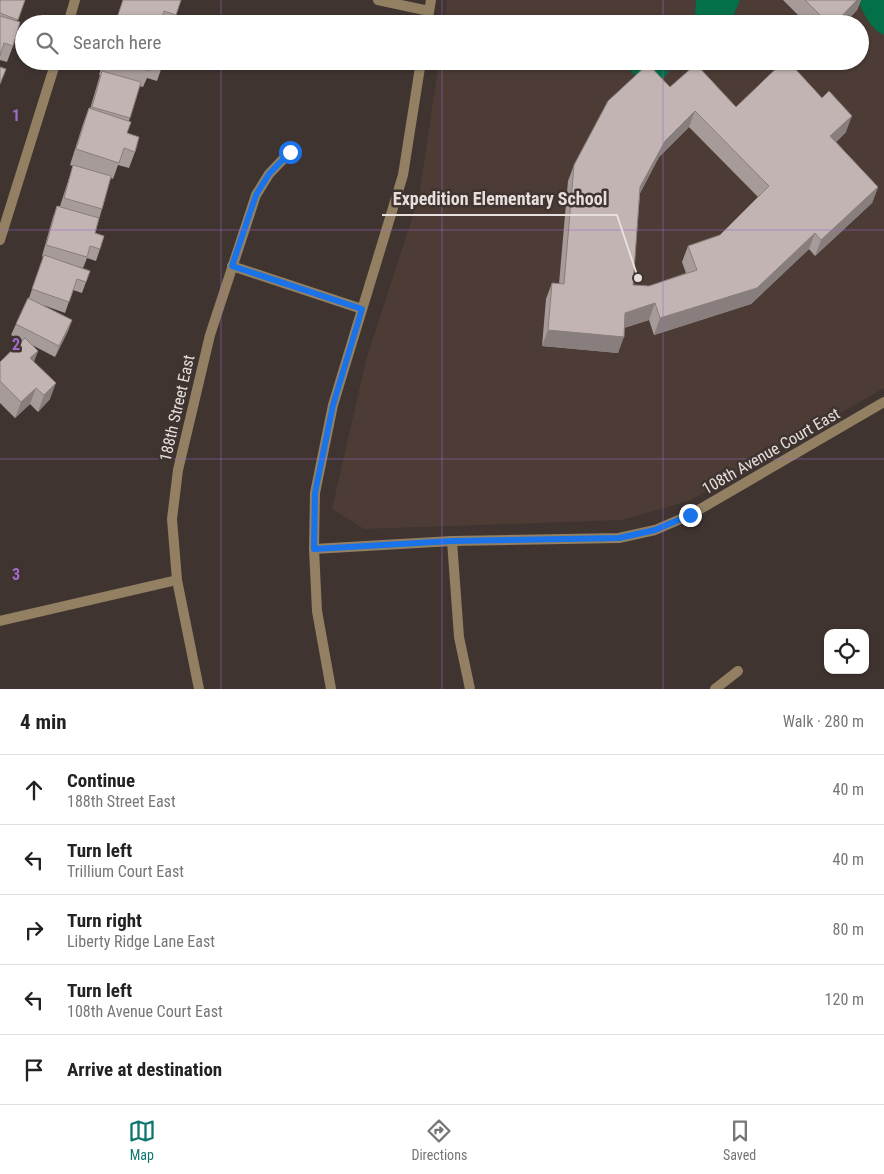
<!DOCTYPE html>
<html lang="en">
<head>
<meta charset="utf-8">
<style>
  body { margin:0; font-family:"Roboto Condensed",sans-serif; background:#f6f6f6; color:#222 }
  .controls { position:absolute; right:15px; bottom:15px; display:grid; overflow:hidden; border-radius:10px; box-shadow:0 1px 4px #0004 }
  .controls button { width:45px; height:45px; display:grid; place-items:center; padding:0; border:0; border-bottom:1px solid #e0e0e0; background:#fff; color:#222; font:25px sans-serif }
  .stop { position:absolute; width:15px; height:15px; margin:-11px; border:4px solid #1a73e8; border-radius:50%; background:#fff }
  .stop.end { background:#1a73e8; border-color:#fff; box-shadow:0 1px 5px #0008 }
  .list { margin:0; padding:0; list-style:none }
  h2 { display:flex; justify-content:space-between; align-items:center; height:65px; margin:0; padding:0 20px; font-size:21px }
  h2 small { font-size:16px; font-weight:400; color:#767676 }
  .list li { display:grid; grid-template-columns:32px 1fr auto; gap:15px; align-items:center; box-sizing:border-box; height:70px; padding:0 20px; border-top:1px solid #e0e0e0 }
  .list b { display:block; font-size:19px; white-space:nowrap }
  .list p { margin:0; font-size:16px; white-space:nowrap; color:#767676 }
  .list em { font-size:16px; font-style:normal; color:#767676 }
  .icon { flex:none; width:28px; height:28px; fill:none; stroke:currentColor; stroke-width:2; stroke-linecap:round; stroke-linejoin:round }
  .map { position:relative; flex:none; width:884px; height:689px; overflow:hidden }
  .search { position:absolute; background:#fff; box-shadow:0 1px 4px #0004; left:15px; right:15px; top:15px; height:55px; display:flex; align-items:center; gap:12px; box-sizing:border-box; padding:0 18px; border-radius:28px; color:#767676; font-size:19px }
  .sheet { height:415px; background:#fff }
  nav { display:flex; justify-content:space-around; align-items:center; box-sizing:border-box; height:70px; border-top:1px solid #e0e0e0; background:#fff; font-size:14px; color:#767676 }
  nav a { display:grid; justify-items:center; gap:2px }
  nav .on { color:#0f766e }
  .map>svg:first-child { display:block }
  .built { fill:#4c3c35 }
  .green { fill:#047049 }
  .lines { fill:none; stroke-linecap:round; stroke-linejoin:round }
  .minor { stroke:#938063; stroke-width:10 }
  .wall { fill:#a79b99; fill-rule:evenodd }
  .shaded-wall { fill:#887e7d }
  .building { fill:#c2b4b2; stroke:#887e7d; fill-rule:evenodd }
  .route { stroke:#1a73e8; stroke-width:6 }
  .grid { fill:none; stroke:#a06bca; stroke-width:1; stroke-opacity:0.55 }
  .labels { text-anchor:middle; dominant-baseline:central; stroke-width:5; stroke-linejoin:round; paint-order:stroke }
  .street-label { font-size:16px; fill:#e6dfdd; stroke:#3f3430 }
  .grid-label { font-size:16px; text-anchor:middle; font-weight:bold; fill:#a06bca; stroke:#3f3430; stroke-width:5; stroke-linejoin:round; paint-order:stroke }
  .leader { fill:none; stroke:#e6dfdd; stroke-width:2 }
  .callout-dot { fill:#e6dfdd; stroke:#3f3430; stroke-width:2 }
  .callout-label { font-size:18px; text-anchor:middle; font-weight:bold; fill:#e6dfdd; stroke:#3f3430; stroke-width:5; stroke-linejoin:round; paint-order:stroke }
</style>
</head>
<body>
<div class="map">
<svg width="884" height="689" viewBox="0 0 884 689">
  <rect width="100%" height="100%" fill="#3f3430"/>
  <path class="built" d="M 447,0 L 884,0 L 884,388 L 689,501 L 621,520 L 364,529 L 332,509 L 366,360 L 419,197 L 439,61 L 860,61 L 860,24 L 444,24 Z"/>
  <g class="green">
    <path d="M 696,0 L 740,0 L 733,16 L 695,16 Z"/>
    <path d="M 857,0 L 884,0 L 884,35 C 870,29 864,13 857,0 Z"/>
    <path d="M 628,61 L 667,61 L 668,73 L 659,83 L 643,83 L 629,69 Z"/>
  </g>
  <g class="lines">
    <g class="minor">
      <path d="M 378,0 L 429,11"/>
      <path d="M 68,24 L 75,0"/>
      <path d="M 427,24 L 431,0"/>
      <path d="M 0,240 L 56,61"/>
      <path d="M 232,266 L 362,309"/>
      <path d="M 452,541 L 459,637 L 470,689"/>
      <path d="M 314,549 L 452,541 L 619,538 L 655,530 L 690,515 L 884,402"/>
      <path d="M 0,621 L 177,580"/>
      <path d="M 199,689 L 177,580 L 172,519 L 178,470 L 210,335 L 256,195 L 269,174 L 290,152"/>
      <path d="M 331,689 L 317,611 L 314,549 L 315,493 L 333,405 L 403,175 L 421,61"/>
      <path d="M 715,689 L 738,671"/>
    </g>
  </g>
  <g class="wall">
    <path d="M 0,0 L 25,0 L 17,21 L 13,46 L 7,62 L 0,60 Z"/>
    <path d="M 123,0 L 181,0 L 173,24 L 164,24 L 160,23 L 160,24 L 115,24 Z"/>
    <path d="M 783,0 L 861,0 L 857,10 L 844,24 L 807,24 Z"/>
    <path d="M 103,61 L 164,61 L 157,81 L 147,78 L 143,87 L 139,86 L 129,121 L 127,133 L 135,152 L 129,168 L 118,165 L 113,179 L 111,178 L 95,233 L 100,249 L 96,261 L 87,258 L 83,268 L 75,266 L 90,271 L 82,293 L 73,290 L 65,313 L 43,305 L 72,320 L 68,331 L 55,357 L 32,345 L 38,351 L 34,361 L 50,399 L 38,412 L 30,404 L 15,418 L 0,403 L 0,362 L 22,340 L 11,335 L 16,324 L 29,298 L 43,257 L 42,256 L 53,217 L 57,206 L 60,206 L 73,166 L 70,165 L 83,124 L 89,108 L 90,109 L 100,75 L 99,75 Z"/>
    <path d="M 670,87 L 736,107 L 846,132 L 836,142 L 878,187 L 872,203 L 815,256 L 809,249 L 751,304 L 654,335 L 649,320 L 624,328 L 618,353 L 542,346 L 546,299 L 552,283 L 559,284 L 568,181 L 574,165 ZM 689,127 L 758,197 L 720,235 L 688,246 L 682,262 L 686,273 L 649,286 L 633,285 L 640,193 L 659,157 Z"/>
  </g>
  <g class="shaded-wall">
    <path d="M 857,0 L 861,0 L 857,10 L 844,24 L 834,24 Z"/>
    <path d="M 695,111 L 689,127 L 659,157 L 635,203 L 640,187 L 665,141 Z"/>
    <path d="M 852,116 L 846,132 L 824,152 L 830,136 Z"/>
    <path d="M 878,187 L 872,203 L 815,256 L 821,240 Z"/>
    <path d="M 815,233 L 809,249 L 751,304 L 654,335 L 660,318 Z"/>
    <path d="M 655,303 L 649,320 L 620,329 L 625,313 Z"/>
    <path d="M 72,320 L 68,331 L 55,357 L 59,346 Z"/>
    <path d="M 548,330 L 624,337 L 618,353 L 542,346 Z"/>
    <path d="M 38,351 L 32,367 L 30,358 Z"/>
    <path d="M 56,383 L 50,399 L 38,412 L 44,395 Z"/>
    <path d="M 36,388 L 30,404 L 15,418 L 21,402 Z"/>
  </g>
  <g class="building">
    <path d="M 0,0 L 25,0 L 18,20 L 0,13 Z"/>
    <path d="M 123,0 L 181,0 L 176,15 L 164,11 L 160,24 L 145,24 L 118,15 Z"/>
    <path d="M 805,0 L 857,0 L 834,24 L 829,24 Z"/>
    <path d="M 0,16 L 20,22 L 13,46 L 4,43 L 0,56 Z"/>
    <path d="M 117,18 L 137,24 L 115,24 Z"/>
    <path d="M 113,61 L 164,61 L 163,65 L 152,62 L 149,71 Z"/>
    <path d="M 784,61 L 788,61 L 822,98 L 829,91 L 852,116 L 830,136 L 878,187 L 821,240 L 815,233 L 757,288 L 660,318 L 655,303 L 625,313 L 624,337 L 548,330 L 552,283 L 564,284 L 574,165 L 608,101 L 648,64 L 670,87 L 696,64 L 736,107 ZM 695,111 L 769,186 L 720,235 L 688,246 L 697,270 L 649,286 L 633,285 L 640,187 L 665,141 Z"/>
    <path d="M 0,67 L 6,69 L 0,84 Z"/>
    <path d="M 102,71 L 141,82 L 130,118 L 92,107 Z"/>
    <path d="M 89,108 L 131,122 L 127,133 L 139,137 L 135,152 L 124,148 L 119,163 L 76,149 Z"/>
    <path d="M 73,165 L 111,176 L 102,209 L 64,198 Z"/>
    <path d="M 57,206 L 99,218 L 95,233 L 104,236 L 100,249 L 90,246 L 87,257 L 46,245 Z"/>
    <path d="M 44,255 L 90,271 L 86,282 L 77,279 L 69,302 L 32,289 Z"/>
    <path d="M 28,298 L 72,320 L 59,346 L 16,324 Z"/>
    <path d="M 25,338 L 38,351 L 30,358 L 56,383 L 44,395 L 36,388 L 21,402 L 0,381 L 0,362 Z"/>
  </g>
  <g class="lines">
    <path class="route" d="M 290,152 L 269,174 L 256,195 L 232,266 L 362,309 L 333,405 L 315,493 L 314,549 L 452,541 L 619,538 L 655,530 L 690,515"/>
  </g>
  <path class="grid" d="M 221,0 L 221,24M 442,0 L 442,24M 663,0 L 663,24M 221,61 L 221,689M 442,61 L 442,689M 663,61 L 663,689M 0,230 L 884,230M 0,459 L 884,459"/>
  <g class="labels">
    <g class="street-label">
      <text transform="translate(177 408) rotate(-77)">188th Street East</text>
      <text transform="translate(771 451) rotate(-30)">108th Avenue Court East</text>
    </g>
  </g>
  <g class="grid-label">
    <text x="16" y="121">1</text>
    <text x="16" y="350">2</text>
    <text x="16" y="580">3</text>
  </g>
  <path class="leader" d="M638 278L617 215H382"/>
  <circle class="callout-dot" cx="638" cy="278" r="5"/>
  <g class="callout-label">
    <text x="500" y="205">Expedition Elementary School</text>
  </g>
</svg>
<div class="controls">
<button><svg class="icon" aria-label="locate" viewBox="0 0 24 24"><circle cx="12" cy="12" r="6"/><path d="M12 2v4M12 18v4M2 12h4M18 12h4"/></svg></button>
</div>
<div class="stop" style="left:290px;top:152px"></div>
<div class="stop end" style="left:690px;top:515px"></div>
<div class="search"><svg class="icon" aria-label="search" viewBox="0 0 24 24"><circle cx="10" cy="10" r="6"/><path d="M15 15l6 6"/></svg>Search here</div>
</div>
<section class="sheet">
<h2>4 min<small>Walk · 280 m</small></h2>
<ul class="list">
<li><svg class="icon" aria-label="ahead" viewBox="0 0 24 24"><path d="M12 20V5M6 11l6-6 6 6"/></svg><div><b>Continue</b><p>188th Street East</p></div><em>40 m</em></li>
<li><svg class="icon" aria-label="left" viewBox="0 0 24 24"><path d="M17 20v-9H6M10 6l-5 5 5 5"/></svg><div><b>Turn left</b><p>Trillium Court East</p></div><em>40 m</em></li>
<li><svg class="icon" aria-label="right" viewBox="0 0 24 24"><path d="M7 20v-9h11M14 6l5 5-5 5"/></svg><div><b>Turn right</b><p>Liberty Ridge Lane East</p></div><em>80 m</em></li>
<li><svg class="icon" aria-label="left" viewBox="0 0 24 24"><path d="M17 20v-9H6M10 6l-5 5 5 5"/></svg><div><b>Turn left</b><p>108th Avenue Court East</p></div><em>120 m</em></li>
<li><svg class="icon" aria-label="arrive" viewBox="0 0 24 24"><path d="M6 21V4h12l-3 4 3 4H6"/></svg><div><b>Arrive at destination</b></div></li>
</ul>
</section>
<nav>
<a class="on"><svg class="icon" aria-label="map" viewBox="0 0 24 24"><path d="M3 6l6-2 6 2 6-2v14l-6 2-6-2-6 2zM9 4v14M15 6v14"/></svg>Map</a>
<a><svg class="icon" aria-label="directions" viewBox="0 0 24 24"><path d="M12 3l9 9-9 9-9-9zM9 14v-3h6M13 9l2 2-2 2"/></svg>Directions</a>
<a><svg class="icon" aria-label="saved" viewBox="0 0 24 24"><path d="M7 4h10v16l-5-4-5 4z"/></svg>Saved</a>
</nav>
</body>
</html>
